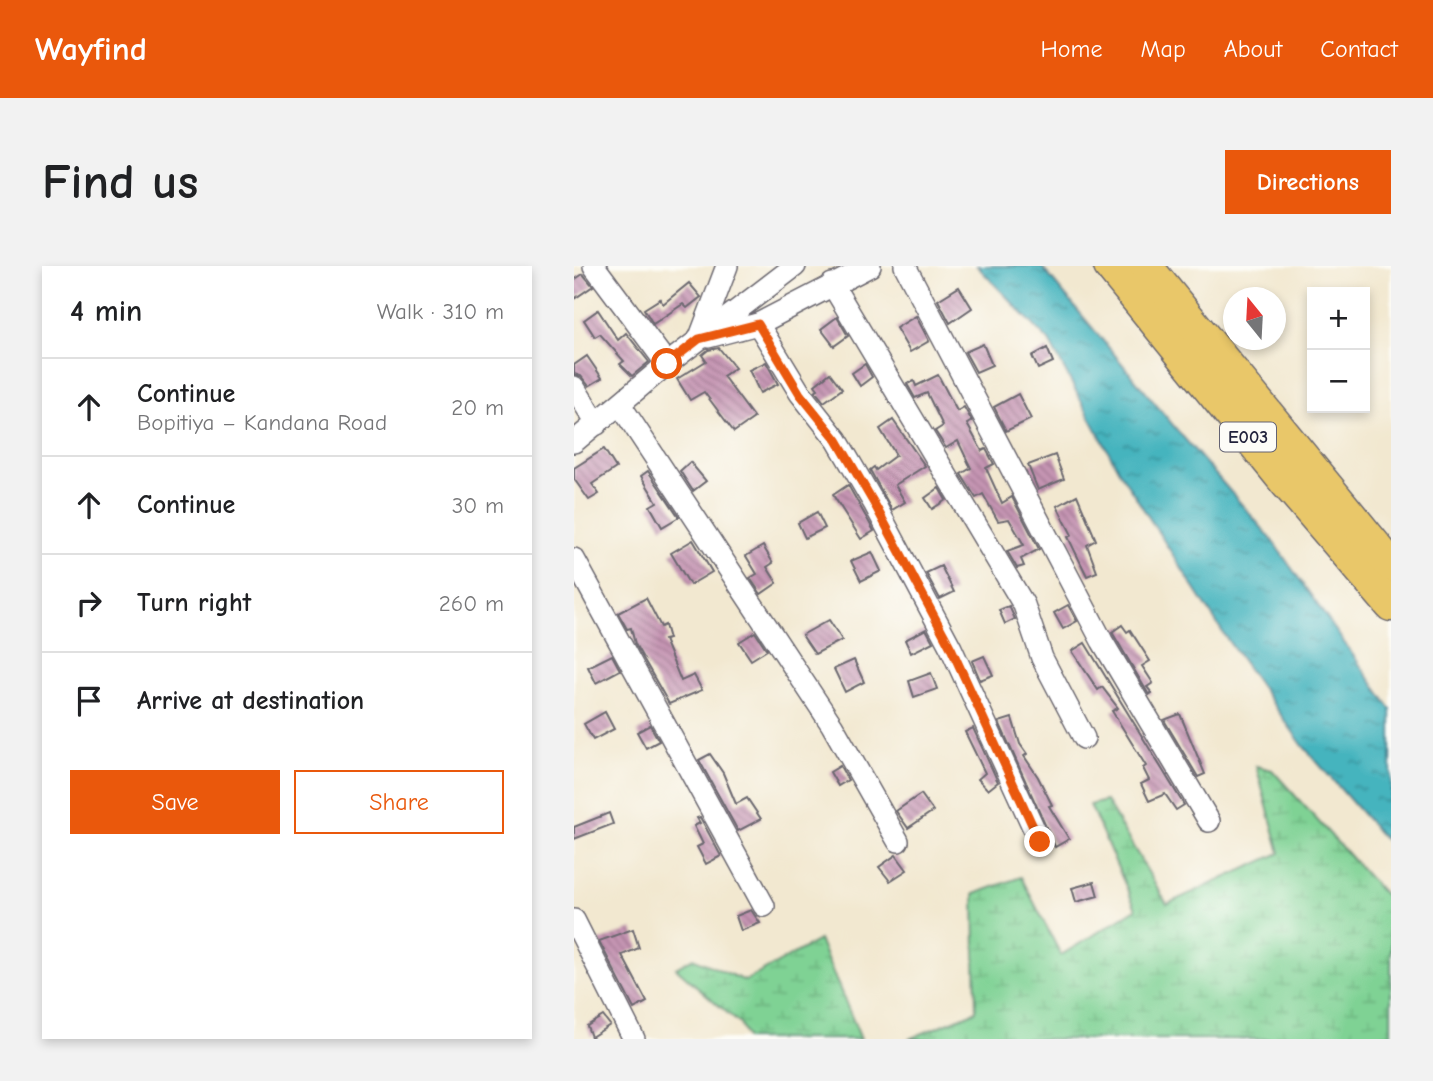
<!DOCTYPE html>
<html lang="en">
<head>
<meta charset="utf-8">
<style>
  body { margin:0; font-family:"Comic Neue",sans-serif; background:#f2f2f2; color:#202124 }
  .controls { position:absolute; right:21px; top:21px; display:grid; overflow:hidden; border-radius:0px; box-shadow:0 4px 10px #0003 }
  .controls button { width:63px; height:63px; display:grid; place-items:center; padding:0; border:0; border-bottom:2px solid #e0e0e0; background:#fff; color:#202124; font:35px sans-serif }
  .compass { position:absolute; left:649px; top:21px; width:63px; height:63px; border-radius:50%; background:#fff; box-shadow:0 4px 10px #0003; rotate:342deg }
  .stop { position:absolute; width:21px; height:21px; margin:-16px; border:5px solid #ea580c; border-radius:50%; background:#fff }
  .stop.end { background:#ea580c; border-color:#fff; box-shadow:0 2px 7px #0008 }
  .list { margin:0; padding:0; list-style:none }
  h2 { display:flex; justify-content:space-between; align-items:center; height:91px; margin:0; padding:0 28px; font-size:30px }
  h2 small { font-size:23px; font-weight:400; color:#757577 }
  .list li { display:grid; grid-template-columns:46px 1fr auto; gap:21px; align-items:center; box-sizing:border-box; height:98px; padding:0 28px; border-top:2px solid #e0e0e0 }
  .list b { display:block; font-size:26px; white-space:nowrap }
  .list p { margin:0; font-size:23px; white-space:nowrap; color:#757577 }
  .list em { font-size:23px; font-style:normal; color:#757577 }
  .actions { display:flex; gap:14px; padding:21px 28px }
  .actions a { flex:1; padding:16px 0; border:2px solid #ea580c; border-radius:0px; text-align:center; font-size:24px; color:#ea580c }
  .actions .main { background:#ea580c; color:#fff }
  .icon { flex:none; width:38px; height:38px; fill:none; stroke:currentColor; stroke-width:2; stroke-linecap:round; stroke-linejoin:round }
  .map { position:relative; flex:none; width:817px; height:773px; overflow:hidden; border-radius:0px }
  header { display:flex; align-items:center; gap:42px; box-sizing:border-box; height:98px; padding:0 35px; background:#ea580c; color:#fff }
  header strong { font-size:33px }
  nav { display:flex; gap:38px; margin-inline-start:auto; font-size:24px }
  .intro { display:flex; align-items:center; justify-content:space-between; box-sizing:border-box; height:168px; padding:0 42px }
  h1 { margin:0; font-size:49px }
  .button { padding:18px 32px; border-radius:0px; background:#ea580c; color:#fff; font-size:24px; font-weight:700 }
  main { display:flex; gap:42px; padding:0 42px }
  aside { flex:1; background:#fff; border-radius:0px; box-shadow:0 4px 10px #0003 }
  .map>svg:first-child { display:block }
  .wetland { fill:url(#wetland-marsh); stroke:#507a68; stroke-width:2 }
  .water { fill:url(#water-ripples); stroke:#346b7c; stroke-width:2 }
  .building { fill:url(#building-back-hatch) }
  .lines { fill:none; stroke-linecap:round; stroke-linejoin:round }
  .minor-casing { stroke:#6b676f; stroke-width:24 }
  .highway-casing { stroke:#6b676f; stroke-width:35 }
  .minor { stroke:#fff; stroke-width:21 }
  .highway { stroke:#e9c769; stroke-width:32 }
  .route { stroke:#ea580c; stroke-width:9 }
  .labels { text-anchor:middle; dominant-baseline:central; stroke-width:7; stroke-linejoin:round; paint-order:stroke }
  .shield { fill:#fdfcf7; stroke:#646373; stroke-width:2 }
  .shield-label { font-size:18px; font-weight:bold; fill:#22223b }
</style>
</head>
<body>
<header>
<strong>Wayfind</strong>
<nav><a>Home</a><a>Map</a><a>About</a><a>Contact</a></nav>
</header>
<div class="intro"><h1>Find us</h1><a class="button">Directions</a></div>
<main>
<aside>
<h2>4 min<small>Walk · 310 m</small></h2>
<ul class="list">
<li><svg class="icon" aria-label="ahead" viewBox="0 0 24 24"><path d="M12 20V5M6 11l6-6 6 6"/></svg><div><b>Continue</b><p>Bopitiya – Kandana Road</p></div><em>20 m</em></li>
<li><svg class="icon" aria-label="ahead" viewBox="0 0 24 24"><path d="M12 20V5M6 11l6-6 6 6"/></svg><div><b>Continue</b></div><em>30 m</em></li>
<li><svg class="icon" aria-label="right" viewBox="0 0 24 24"><path d="M7 20v-9h11M14 6l5 5-5 5"/></svg><div><b>Turn right</b></div><em>260 m</em></li>
<li><svg class="icon" aria-label="arrive" viewBox="0 0 24 24"><path d="M6 21V4h12l-3 4 3 4H6"/></svg><div><b>Arrive at destination</b></div></li>
</ul>
<div class="actions"><a class="main">Save</a><a>Share</a></div>
</aside>
<div class="map">
<svg width="817" height="773" viewBox="0 0 817 773">
  <defs>
    <pattern id="wetland-marsh" width="20" height="14" patternUnits="userSpaceOnUse" patternTransform="scale(1.75)"><rect width="20" height="14" fill="#7fd294"/><path d="M1 5h8M5 5V1M11 12h8M15 12V8" fill="none" stroke="#6db480"/></pattern>
    <pattern id="water-ripples" width="26" height="14" patternUnits="userSpaceOnUse" patternTransform="scale(1.75)"><rect width="26" height="14" fill="#45b4be"/><path d="M2 4q2-2 4 0t4 0M15 11q2-2 4 0t4 0" fill="none" stroke="#39929c"/></pattern>
    <pattern id="building-back-hatch" width="6" height="6" patternUnits="userSpaceOnUse" patternTransform="scale(1.75)"><rect width="6" height="6" fill="#c594b2"/><path d="M-1 5l2 2M0 0l6 6M5-1l2 2" fill="none" stroke="#a07892"/></pattern>
  </defs>
  <rect width="100%" height="100%" fill="#fdfcf7"/>
  <filter id="ink" filterUnits="userSpaceOnUse"><feTurbulence type="fractalNoise" baseFrequency=".0143" numOctaves="2"/><feDisplacementMap in="SourceGraphic" scale="14" xChannelSelector="R" yChannelSelector="G"/><feConvolveMatrix kernelMatrix="1 2 1 2 8 2 1 2 1" color-interpolation-filters="sRGB"/></filter>
  <filter id="wash" filterUnits="userSpaceOnUse"><feTurbulence type="fractalNoise" baseFrequency=".00686" numOctaves="4" result="noise"/><feDisplacementMap in="SourceGraphic" scale="28" xChannelSelector="R" yChannelSelector="G"/><feGaussianBlur stdDeviation="1.57" result="paint"/><feColorMatrix in="noise" values="0 0 0 0 0 0 0 0 0 0 0 0 0 0 0 0 0 1.4 0 .05"/><feComposite in="paint" operator="in"/></filter>
  <g filter="url(#wash)">
    <rect width="100%" height="100%" fill="#f2e8d0"/>
    <g class="wetland">
      <path d="M 682,500 L 698,504 L 817,636 L 817,773 L 335,773 L 402,745 L 400,628 L 447,611 L 487,689 L 562,643 L 516,539 L 532,535 L 593,638 L 706,587 Z"/>
      <path d="M 245,674 L 287,773 L 172,773 L 166,758 L 102,702 L 119,692 L 171,715 Z"/>
    </g>
    <path class="water" d="M 403,0 L 467,0 L 603,164 L 695,270 L 817,443 L 817,581 L 729,480 L 655,376 L 545,205 L 475,75 Z"/>
    <g id="blocks">
      <g class="building">
        <path d="M 9,8 L 19,20 L 0,33 L 0,14 Z"/>
        <path d="M 115,17 L 127,31 L 113,42 L 109,38 L 79,58 L 70,43 L 86,33 L 89,38 Z"/>
        <path d="M 385,21 L 398,42 L 376,57 L 364,34 Z"/>
        <path d="M 24,44 L 44,74 L 52,67 L 75,96 L 58,110 L 46,98 L 50,95 L 26,68 L 21,71 L 10,54 Z"/>
        <path d="M 342,50 L 355,75 L 336,86 L 322,62 Z"/>
        <path d="M 263,51 L 274,70 L 260,80 L 247,63 Z"/>
        <path d="M 409,78 L 418,99 L 402,106 L 391,86 Z"/>
        <path d="M 145,82 L 161,102 L 149,110 L 180,152 L 160,166 L 130,126 L 116,134 L 103,113 L 132,95 L 128,89 L 134,84 Z"/>
        <path d="M 473,82 L 479,96 L 464,103 L 458,90 Z"/>
        <path d="M 13,90 L 28,112 L 15,120 L 7,110 L 0,108 L 0,99 Z"/>
        <path d="M 192,96 L 204,118 L 186,127 L 175,104 Z"/>
        <path d="M 291,98 L 298,111 L 286,120 L 278,107 Z"/>
        <path d="M 256,107 L 268,123 L 250,136 L 241,125 L 244,123 L 241,119 Z"/>
        <path d="M 364,109 L 383,145 L 390,141 L 398,155 L 393,158 L 408,185 L 412,183 L 420,198 L 412,202 L 428,237 L 438,231 L 465,283 L 447,293 L 450,300 L 443,302 L 433,285 L 450,279 L 435,253 L 424,255 L 409,228 L 402,232 L 387,208 L 397,202 L 384,175 L 372,182 L 361,165 L 369,160 L 353,127 L 341,132 L 333,118 L 340,115 L 342,120 Z"/>
        <path d="M 444,128 L 457,153 L 432,165 L 420,141 Z"/>
        <path d="M 319,154 L 351,200 L 321,219 L 331,236 L 318,244 L 296,204 L 300,201 L 302,204 L 322,189 L 306,163 Z"/>
        <path d="M 30,183 L 42,202 L 18,218 L 25,228 L 15,234 L 0,213 L 0,202 Z"/>
        <path d="M 481,189 L 490,213 L 464,224 L 454,199 Z"/>
        <path d="M 116,196 L 132,215 L 119,225 L 106,205 Z"/>
        <path d="M 74,205 L 105,251 L 88,261 L 76,240 L 83,236 L 67,210 Z"/>
        <path d="M 274,219 L 300,265 L 287,273 L 259,229 Z"/>
        <path d="M 365,222 L 372,234 L 358,243 L 351,232 Z"/>
        <path d="M 503,229 L 522,274 L 513,279 L 523,306 L 513,310 L 494,271 L 498,269 L 483,240 Z"/>
        <path d="M 243,246 L 251,262 L 231,272 L 224,257 Z"/>
        <path d="M 119,274 L 138,306 L 116,319 L 97,287 Z"/>
        <path d="M 189,280 L 199,297 L 193,301 L 203,317 L 187,328 L 176,312 L 183,308 L 172,290 Z"/>
        <path d="M 298,286 L 307,305 L 287,315 L 277,295 Z"/>
        <path d="M 367,300 L 380,326 L 366,333 L 352,307 Z"/>
        <path d="M 72,332 L 87,361 L 91,359 L 95,373 L 90,374 L 107,415 L 120,409 L 128,424 L 95,438 L 61,378 L 57,362 L 53,363 L 44,347 Z"/>
        <path d="M 494,339 L 503,355 L 489,363 L 480,347 Z"/>
        <path d="M 435,340 L 441,353 L 431,358 L 425,344 Z"/>
        <path d="M 255,354 L 268,374 L 241,388 L 228,369 Z"/>
        <path d="M 548,359 L 553,366 L 556,364 L 576,395 L 568,400 L 579,417 L 573,421 L 578,427 L 575,429 L 538,366 Z"/>
        <path d="M 352,363 L 359,376 L 337,387 L 331,374 Z"/>
        <path d="M 181,366 L 193,384 L 177,394 L 165,376 Z"/>
        <path d="M 511,377 L 610,539 L 602,544 L 591,528 L 575,535 L 567,518 L 575,514 L 569,502 L 572,500 L 538,445 L 544,442 L 528,421 L 524,424 L 498,385 Z"/>
        <path d="M 38,389 L 46,404 L 22,417 L 14,401 Z"/>
        <path d="M 410,390 L 419,409 L 406,414 L 398,395 Z"/>
        <path d="M 280,394 L 290,416 L 271,426 L 260,403 Z"/>
        <path d="M 357,407 L 363,423 L 340,431 L 335,415 Z"/>
        <path d="M 31,446 L 40,463 L 19,474 L 10,458 Z"/>
        <path d="M 606,448 L 631,508 L 624,511 L 590,454 Z"/>
        <path d="M 438,452 L 446,478 L 453,488 L 450,490 L 464,511 L 478,539 L 475,540 L 495,573 L 481,581 L 425,456 Z"/>
        <path d="M 76,459 L 85,475 L 72,482 L 63,466 Z"/>
        <path d="M 399,462 L 424,516 L 414,524 L 404,513 L 411,507 L 391,466 Z"/>
        <path d="M 136,488 L 149,507 L 162,538 L 173,532 L 187,553 L 164,565 L 125,494 Z"/>
        <path d="M 266,500 L 274,514 L 264,520 L 256,506 Z"/>
        <path d="M 347,528 L 359,545 L 334,562 L 322,545 Z"/>
        <path d="M 35,547 L 39,558 L 0,573 L 0,561 Z"/>
        <path d="M 126,551 L 147,590 L 132,598 L 123,581 L 129,578 L 120,560 L 126,557 L 123,552 Z"/>
        <path d="M 322,589 L 333,604 L 316,615 L 305,601 Z"/>
        <path d="M 520,616 L 524,630 L 502,636 L 498,622 Z"/>
        <path d="M 177,644 L 186,657 L 167,665 L 162,650 Z"/>
        <path d="M 59,663 L 65,682 L 48,689 L 73,736 L 60,743 L 25,675 Z"/>
        <path d="M 29,750 L 36,759 L 17,771 L 13,760 Z"/>
      </g>
    </g>
  </g>
  <g filter="url(#ink)">
    <use href="#blocks" fill-opacity="0" stroke="#6b676f" stroke-width="2"/>
    <g class="lines">
      <defs>
        <g id="minor">
          <path d="M 20,0 L 93,98"/>
          <path d="M 331,0 L 528,375 L 635,555"/>
          <path d="M 258,18 L 450,339 L 468,392 L 510,472"/>
          <path d="M 184,58 L 226,127 L 263,174 L 301,239 L 377,382 L 466,576"/>
          <path d="M 126,71 L 153,0"/>
          <path d="M 134,71 L 184,58 L 296,0"/>
          <path d="M 0,121 L 23,158"/>
          <path d="M 47,140 L 258,459 L 324,575"/>
          <path d="M 0,176 L 93,98 L 221,0"/>
          <path d="M 0,293 L 190,640"/>
          <path d="M 0,654 L 60,773"/>
        </g>
        <g id="highway">
          <path d="M 536,0 L 709,213 L 817,339"/>
          <path d="M 572,0 L 817,299"/>
        </g>
      </defs>
      <use href="#minor" class="minor-casing"/>
      <use href="#highway" class="highway-casing"/>
      <use href="#minor" class="minor"/>
      <use href="#highway" class="highway"/>
    </g>
  </g>
  <g class="lines" filter="url(#ink)">
    <path class="route" d="M 93,98 L 125,73 L 184,58 L 226,128 L 263,174 L 301,239 L 377,382 L 466,576"/>
  </g>
  <g class="labels">
    <rect class="shield" x="646" y="156.5" width="56" height="29" rx="5"/>
    <g class="shield-label">
      <text x="674" y="171">E003</text>
    </g>
  </g>
</svg>
<div class="controls">
<button>+</button>
<button>−</button>
</div>
<svg class="compass" viewBox="-18 -18 36 36"><path d="M0-13l5 13h-10z" fill="#e53935"/><path d="M0 13l5-13h-10z" fill="#757577"/></svg>
<div class="stop" style="left:93px;top:98px"></div>
<div class="stop end" style="left:466px;top:576px"></div>
</div>
</main>
</body>
</html>
